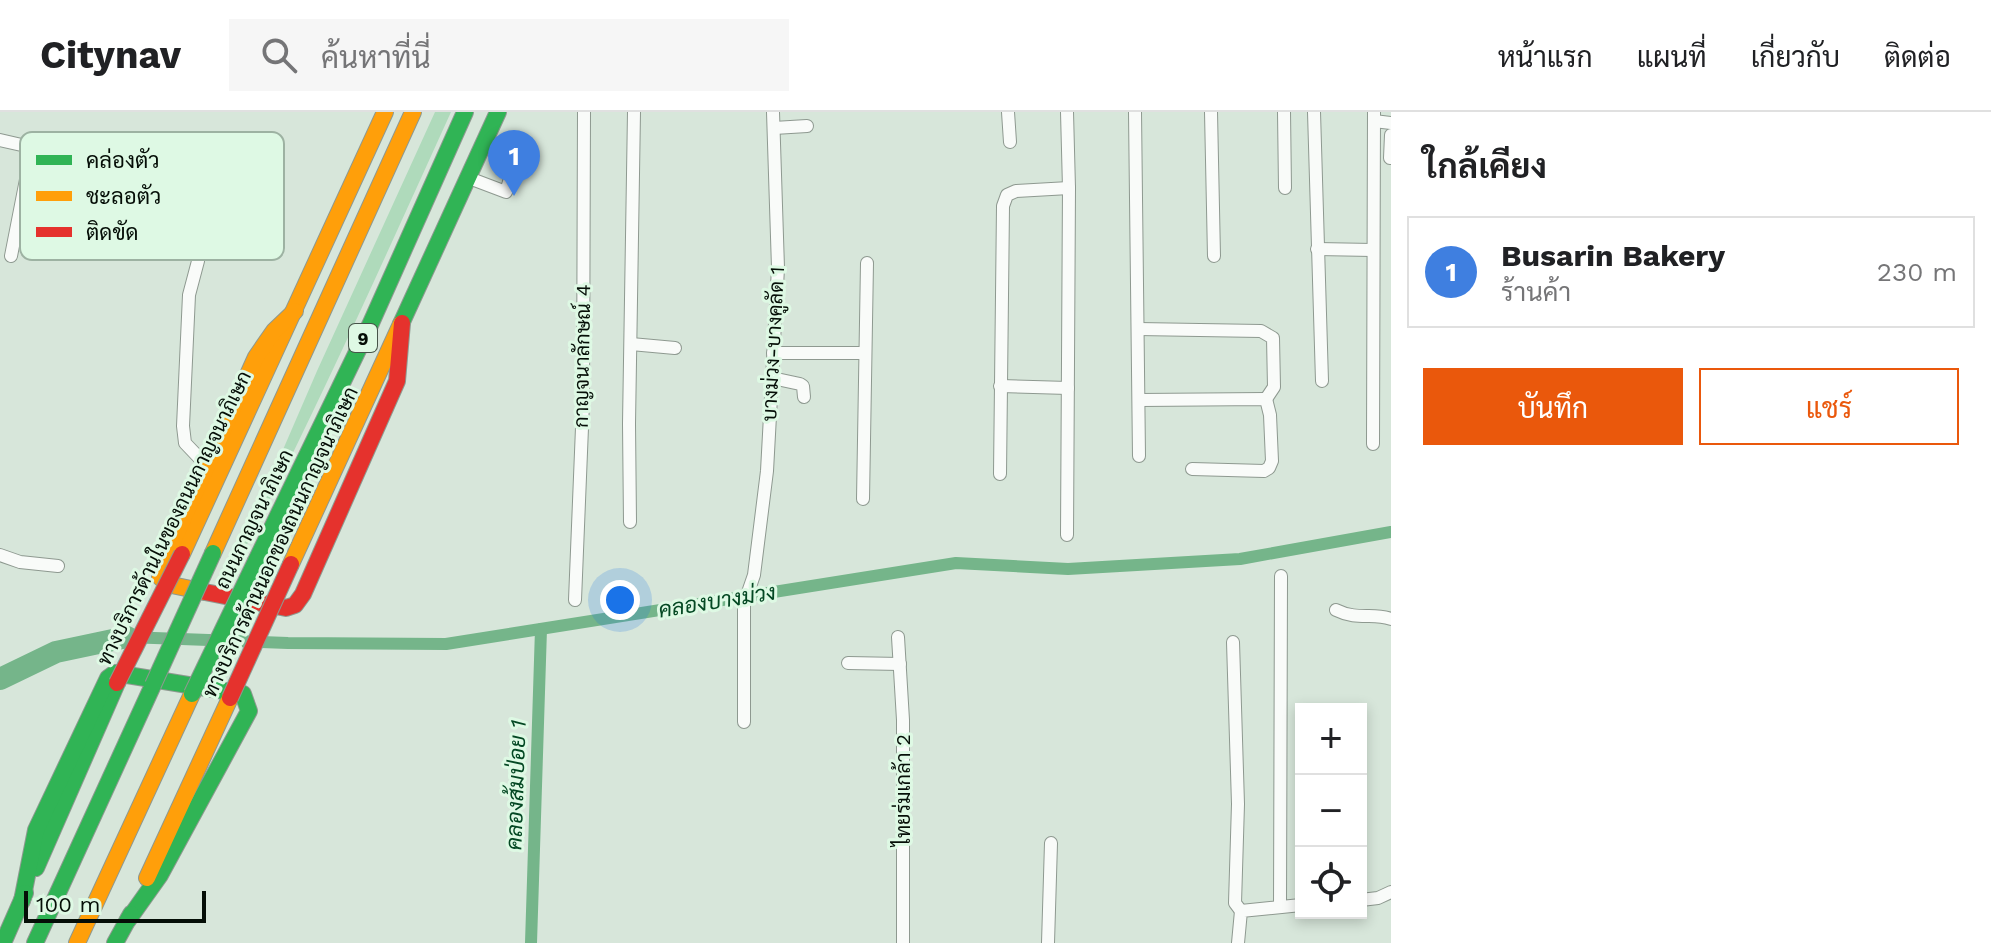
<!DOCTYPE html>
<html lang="th">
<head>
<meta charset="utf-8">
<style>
  body { margin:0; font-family:"Work Sans",Sarabun,sans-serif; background:#f6f6f6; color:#202124 }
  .controls { position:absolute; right:24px; bottom:24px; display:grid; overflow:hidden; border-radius:0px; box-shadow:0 4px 12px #0003 }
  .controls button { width:72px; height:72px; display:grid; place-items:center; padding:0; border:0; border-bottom:2px solid #e0e0e0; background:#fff; color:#202124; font:40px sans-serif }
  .scale { position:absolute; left:24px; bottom:20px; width:182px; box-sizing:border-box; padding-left:8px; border:4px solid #050e07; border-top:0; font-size:22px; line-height:28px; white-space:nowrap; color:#050e07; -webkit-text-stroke:6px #def9e4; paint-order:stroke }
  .you { position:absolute; left:620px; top:488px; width:28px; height:28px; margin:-20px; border:6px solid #fff; border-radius:50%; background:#1a73e8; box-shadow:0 0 0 12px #1a73e833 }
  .badge { display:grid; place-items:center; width:52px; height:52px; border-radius:50%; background:#ea580c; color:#fff; font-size:26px; font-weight:700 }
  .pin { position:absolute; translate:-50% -66px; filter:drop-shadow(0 2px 4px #0008) }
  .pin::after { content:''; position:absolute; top:42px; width:28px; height:24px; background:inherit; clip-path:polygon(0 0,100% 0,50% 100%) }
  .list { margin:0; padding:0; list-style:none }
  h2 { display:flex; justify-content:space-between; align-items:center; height:104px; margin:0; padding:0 32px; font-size:34px }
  h2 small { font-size:26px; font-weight:400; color:#757577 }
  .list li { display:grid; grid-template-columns:52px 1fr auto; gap:24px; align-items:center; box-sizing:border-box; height:112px; margin:0 16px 16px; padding:0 16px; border:2px solid #e0e0e0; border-radius:0px }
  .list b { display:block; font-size:30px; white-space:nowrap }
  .list p { margin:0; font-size:26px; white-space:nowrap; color:#757577 }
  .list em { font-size:26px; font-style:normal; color:#757577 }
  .actions { display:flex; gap:16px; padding:24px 32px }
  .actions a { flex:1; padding:18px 0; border:2px solid #ea580c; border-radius:0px; text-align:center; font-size:28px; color:#ea580c }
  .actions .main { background:#ea580c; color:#fff }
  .icon { flex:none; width:44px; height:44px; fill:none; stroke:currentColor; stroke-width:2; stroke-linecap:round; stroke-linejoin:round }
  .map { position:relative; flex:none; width:1391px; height:831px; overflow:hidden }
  header { display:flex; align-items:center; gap:48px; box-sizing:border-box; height:112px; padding:0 40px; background:#fff; border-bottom:2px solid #e0e0e0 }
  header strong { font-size:38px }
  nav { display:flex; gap:44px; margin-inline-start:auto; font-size:28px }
  .search { width:560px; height:72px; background:#f6f6f6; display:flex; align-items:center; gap:20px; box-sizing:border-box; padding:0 28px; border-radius:0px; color:#757577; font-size:30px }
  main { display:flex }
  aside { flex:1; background:#fff }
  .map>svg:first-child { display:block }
  .green { fill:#afdabb }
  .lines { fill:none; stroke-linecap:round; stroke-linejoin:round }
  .canal { stroke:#75b58a; stroke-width:12 }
  .river { stroke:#75b58a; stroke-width:22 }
  .street-casing { stroke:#8e9990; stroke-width:14 }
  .fast-casing { stroke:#8e9990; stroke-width:18 }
  .slow-casing { stroke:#8e9990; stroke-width:18 }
  .jam-casing { stroke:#8e9990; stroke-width:18 }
  .street { stroke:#f9fbf9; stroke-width:12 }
  .fast { stroke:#30b455; stroke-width:16 }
  .slow { stroke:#ff9f0a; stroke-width:16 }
  .jam { stroke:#e5322d; stroke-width:16 }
  .fast-bridge-casing { stroke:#8e9990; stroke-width:18; stroke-linecap:butt }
  .jam-bridge-casing { stroke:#8e9990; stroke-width:18; stroke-linecap:butt }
  .fast-bridge { stroke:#30b455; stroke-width:16 }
  .jam-bridge { stroke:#e5322d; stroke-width:16 }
  .labels { text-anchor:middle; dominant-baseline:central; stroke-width:6; stroke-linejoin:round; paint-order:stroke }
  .shield { fill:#def9e4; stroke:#465449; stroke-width:2 }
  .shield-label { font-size:18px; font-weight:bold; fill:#050e07 }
  .street-label { font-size:20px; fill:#050e07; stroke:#def9e4 }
  .water-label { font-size:22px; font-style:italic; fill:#044823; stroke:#def9e4 }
  .key { fill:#def9e4; stroke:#9db2a2; stroke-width:2 }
  .key-label { font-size:22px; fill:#050e07 }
</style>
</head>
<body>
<header>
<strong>Citynav</strong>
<div class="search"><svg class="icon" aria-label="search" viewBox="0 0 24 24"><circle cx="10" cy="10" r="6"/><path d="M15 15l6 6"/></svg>ค้นหาที่นี่</div>
<nav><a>หน้าแรก</a><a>แผนที่</a><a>เกี่ยวกับ</a><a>ติดต่อ</a></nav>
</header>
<main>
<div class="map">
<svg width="1391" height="831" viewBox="0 0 1391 831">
  <rect width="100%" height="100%" fill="#d7e6da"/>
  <path class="green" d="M 435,0 L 451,0 C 382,152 314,304 237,452 L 234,451 L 317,259 Z"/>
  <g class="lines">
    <g class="canal">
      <path d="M 127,525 L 288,531 L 446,532 L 956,451 L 1068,457 L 1240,447 L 1391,420"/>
      <path d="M 531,831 L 541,517"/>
    </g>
    <path class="river" d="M 0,567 L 56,540 L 127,525"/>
    <defs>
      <g id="street">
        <path d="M 1008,0 L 1010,30"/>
        <path d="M 1135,0 L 1139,344"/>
        <path d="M 1211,0 L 1214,144"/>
        <path d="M 1284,0 L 1285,76"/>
        <path d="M 1314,0 L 1322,269"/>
        <path d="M 1374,9 L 1391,11"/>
        <path d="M 774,16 L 807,14"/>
        <path d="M 0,28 L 26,34 L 31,42 L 11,144"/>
        <path d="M 1390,46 L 1391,23"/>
        <path d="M 469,66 L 506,80 L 514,53"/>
        <path d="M 1317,137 L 1373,138"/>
        <path d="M 198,149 L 189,183 L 183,314 L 185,331 L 206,353"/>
        <path d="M 1138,217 L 1261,219 L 1273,226 L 1274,275 L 1266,287"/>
        <path d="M 631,232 L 675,236"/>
        <path d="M 773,241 L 865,241"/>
        <path d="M 772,266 L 800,272 L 803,274 L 804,285"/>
        <path d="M 1000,274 L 1068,276"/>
        <path d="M 1140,288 L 1266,287 L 1270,303 L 1272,349 L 1269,356 L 1264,359 L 1192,357"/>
        <path d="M 1373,332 L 1374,0"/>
        <path d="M 1000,362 L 1003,94 L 1007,83 L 1016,79 L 1069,76"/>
        <path d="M 863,387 L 867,151"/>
        <path d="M 630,410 L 629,312 L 634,0"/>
        <path d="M 1067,423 L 1069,76 L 1067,0"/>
        <path d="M 0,443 L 20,450 L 58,454"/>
        <path d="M 575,488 L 583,291 L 584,0"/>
        <path d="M 1336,498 C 1358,509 1373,500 1391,507"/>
        <path d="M 898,525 L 903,608 L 903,831"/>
        <path d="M 1233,530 L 1238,692 L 1235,791 L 1241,799"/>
        <path d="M 848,551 L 900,552"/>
        <path d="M 744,610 L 744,492 L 754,463 L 767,359 L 778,156 L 773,0"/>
        <path d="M 1361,788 L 1378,786 L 1391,780"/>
        <path d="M 1280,795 L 1281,464"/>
        <path d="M 1048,831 L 1051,731"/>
        <path d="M 1238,831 L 1241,799 L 1301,793"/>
      </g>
      <g id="fast">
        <path d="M 401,212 L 498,0"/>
        <path d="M 256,449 L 371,211 L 465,0"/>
        <path d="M 36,756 L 117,571"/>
        <path d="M 22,789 L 36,718 L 108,566 L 115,561 L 243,582 L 249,599 L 160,763 L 128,808"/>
        <path d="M 3,831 L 25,781"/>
        <path d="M 35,831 L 153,573"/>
        <path d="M 115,831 L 131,802"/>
      </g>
      <g id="slow">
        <path d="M 213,441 L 413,0"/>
        <path d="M 182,442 L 385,0"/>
        <path d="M 291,452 L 401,212"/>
        <path d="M 205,480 L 167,472 L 160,465 L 162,454 L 256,245 L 274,219 L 295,199"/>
        <path d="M 147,766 L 230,586"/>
        <path d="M 77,831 L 192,582"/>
      </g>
      <path id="jam" d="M 205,480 L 286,496 L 295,493 L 303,482 L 397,269 L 402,211"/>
    </defs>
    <use href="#street" class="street-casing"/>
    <use href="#fast" class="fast-casing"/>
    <use href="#slow" class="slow-casing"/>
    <use href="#jam" class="jam-casing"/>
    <use href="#street" class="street"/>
    <use href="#fast" class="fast"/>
    <use href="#slow" class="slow"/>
    <use href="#jam" class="jam"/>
    <defs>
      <g id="fast-bridge">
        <path d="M 153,573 L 213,441"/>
        <path d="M 192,582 L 256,449"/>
      </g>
      <g id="jam-bridge">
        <path d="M 117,571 L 182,442"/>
        <path d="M 230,586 L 291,452"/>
      </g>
    </defs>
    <use href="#fast-bridge" class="fast-bridge-casing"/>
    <use href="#jam-bridge" class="jam-bridge-casing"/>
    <use href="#fast-bridge" class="fast-bridge"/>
    <use href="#jam-bridge" class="jam-bridge"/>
  </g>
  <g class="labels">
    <rect class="shield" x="349" y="212" width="28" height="28" rx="6"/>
    <g class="shield-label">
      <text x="363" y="226">9</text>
    </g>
    <g class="street-label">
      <text transform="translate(773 232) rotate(-87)">บางม่วง-บางคูลัด 1</text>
      <text transform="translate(582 244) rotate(-89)">กาญจนาลักษณ์ 4</text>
      <text transform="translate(174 406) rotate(-64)">ทางบริการด้านในของถนนกาญจนาภิเษก</text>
      <text transform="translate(254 407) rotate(-64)">ถนนกาญจนาภิเษก</text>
      <text transform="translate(280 430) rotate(-65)">ทางบริการด้านนอกของถนนกาญจนาภิเษก</text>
      <text transform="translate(903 678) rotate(-90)">ไทยร่มเกล้า 2</text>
    </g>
    <g class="water-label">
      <text transform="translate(717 489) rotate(-9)">คลองบางม่วง</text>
      <text transform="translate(516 673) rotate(-88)">คลองส้มป่อย 1</text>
    </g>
  </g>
  <rect x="20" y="20" width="264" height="128" rx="12" class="key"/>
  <rect x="36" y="43" width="36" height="10" fill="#30b455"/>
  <rect x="36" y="79" width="36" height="10" fill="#ff9f0a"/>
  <rect x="36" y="115" width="36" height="10" fill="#e5322d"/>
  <g class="key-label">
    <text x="86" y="56">คล่องตัว</text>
    <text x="86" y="92">ชะลอตัว</text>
    <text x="86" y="128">ติดขัด</text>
  </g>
</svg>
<div class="controls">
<button>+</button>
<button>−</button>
<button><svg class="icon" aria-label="locate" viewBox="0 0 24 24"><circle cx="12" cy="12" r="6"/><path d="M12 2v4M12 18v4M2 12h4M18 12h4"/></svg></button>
</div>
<div class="scale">100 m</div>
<div class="you"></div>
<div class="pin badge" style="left:514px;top:84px;background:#3f7fe0">1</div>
</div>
<aside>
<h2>ใกล้เคียง<small></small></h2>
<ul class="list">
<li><span class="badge" style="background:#3f7fe0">1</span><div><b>Busarin Bakery</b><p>ร้านค้า</p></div><em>230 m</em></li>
</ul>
<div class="actions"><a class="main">บันทึก</a><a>แชร์</a></div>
</aside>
</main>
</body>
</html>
